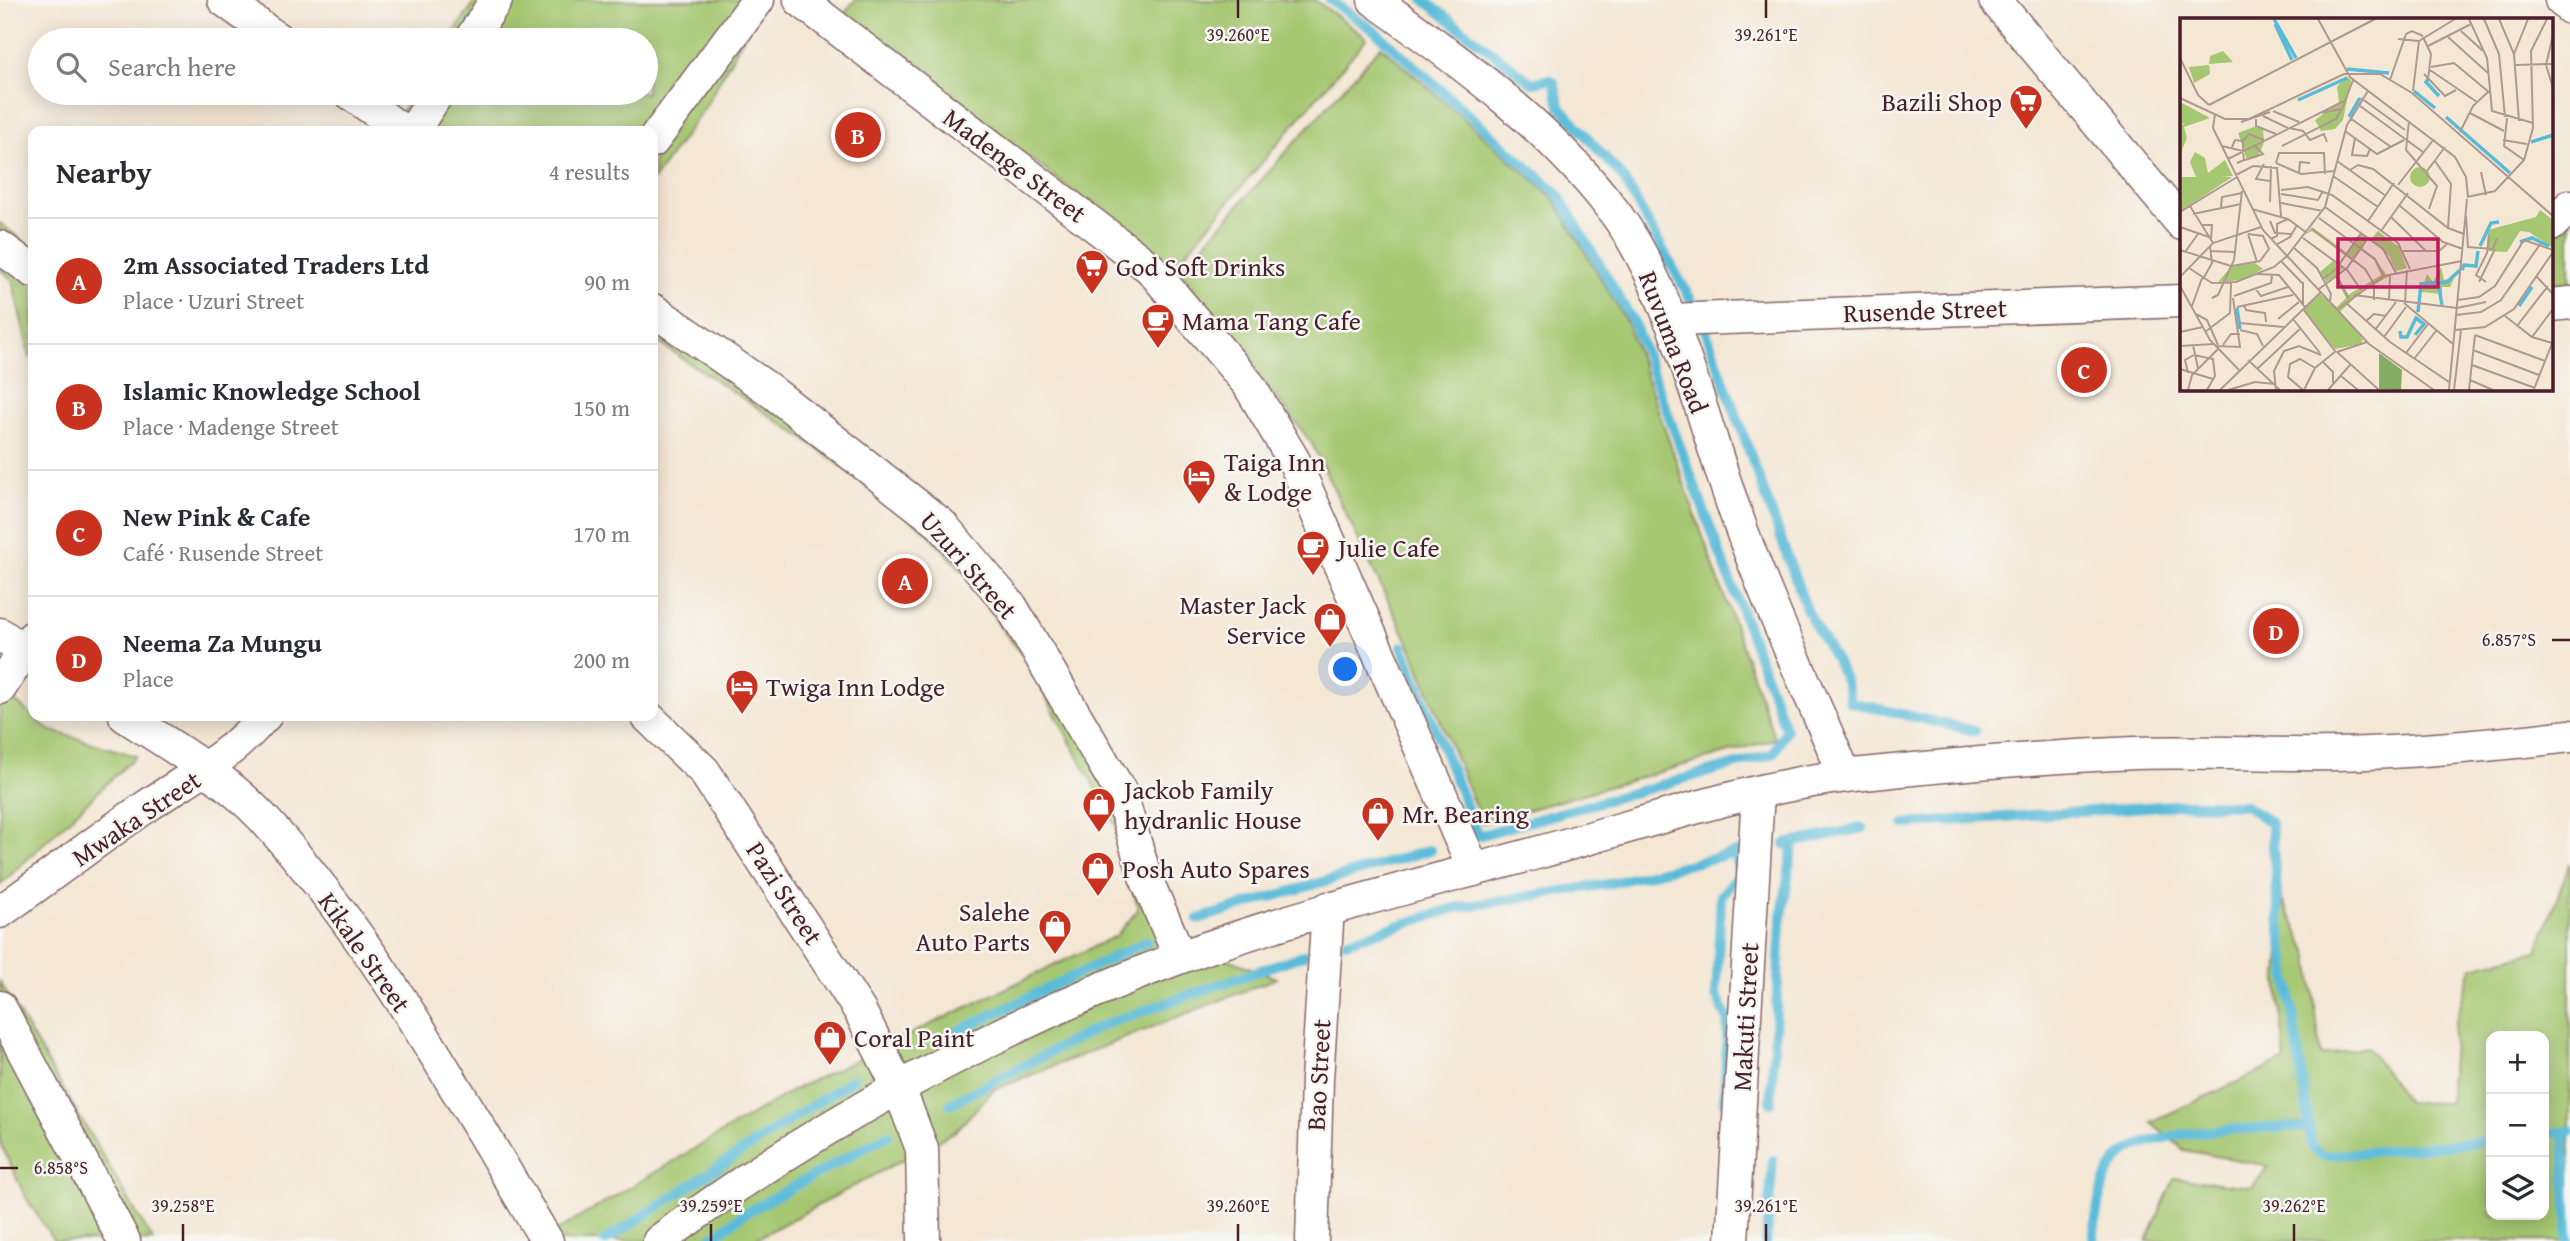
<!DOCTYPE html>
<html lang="en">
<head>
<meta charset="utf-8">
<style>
  body { margin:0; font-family:"Gentium Book Plus",serif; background:#f7f7f7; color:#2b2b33 }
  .controls { position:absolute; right:21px; bottom:21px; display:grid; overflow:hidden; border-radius:14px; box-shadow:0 4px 18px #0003 }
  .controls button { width:63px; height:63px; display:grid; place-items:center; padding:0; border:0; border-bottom:2px solid #e1e1e2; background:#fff; color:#2b2b33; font:35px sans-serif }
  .you { position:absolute; left:1346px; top:670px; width:24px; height:24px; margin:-18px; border:5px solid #fff; border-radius:50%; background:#1a73e8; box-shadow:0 0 0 10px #1a73e833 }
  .badge { display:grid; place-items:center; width:46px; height:46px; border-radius:50%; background:#c8321e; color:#fff; font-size:23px; font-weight:700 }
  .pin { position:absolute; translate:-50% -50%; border:4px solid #fff; box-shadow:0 2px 7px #0006 }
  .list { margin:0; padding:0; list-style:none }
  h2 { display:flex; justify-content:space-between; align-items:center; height:91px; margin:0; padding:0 28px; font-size:30px }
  h2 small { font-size:23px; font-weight:400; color:#7c7c81 }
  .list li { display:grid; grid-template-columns:46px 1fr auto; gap:21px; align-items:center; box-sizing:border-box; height:126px; padding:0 28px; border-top:2px solid #e1e1e2 }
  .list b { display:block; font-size:26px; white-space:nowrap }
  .list p { margin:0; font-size:23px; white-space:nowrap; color:#7c7c81 }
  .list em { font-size:23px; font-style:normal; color:#7c7c81 }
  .icon { flex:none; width:38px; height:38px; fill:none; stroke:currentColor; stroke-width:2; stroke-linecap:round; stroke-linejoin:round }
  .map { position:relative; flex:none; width:2570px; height:1241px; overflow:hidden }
  .search { position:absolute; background:#fff; box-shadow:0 4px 18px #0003; left:28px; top:28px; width:630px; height:77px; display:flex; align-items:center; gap:18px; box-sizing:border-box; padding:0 24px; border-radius:38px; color:#7c7c81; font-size:26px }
  .panel { position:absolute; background:#fff; box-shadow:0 4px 18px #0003; left:28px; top:126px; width:630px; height:595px; border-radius:14px }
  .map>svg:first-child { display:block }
  .green { fill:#a5c771; stroke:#78734e; stroke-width:2; fill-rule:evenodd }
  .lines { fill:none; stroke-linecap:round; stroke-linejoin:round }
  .stream { stroke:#5abbd9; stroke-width:10 }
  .minor-casing { stroke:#866566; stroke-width:35 }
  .minor { stroke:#fff; stroke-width:32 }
  .ticks { fill:none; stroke:#4a1f2b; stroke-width:2.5 }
  .labels { text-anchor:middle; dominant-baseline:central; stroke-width:5; stroke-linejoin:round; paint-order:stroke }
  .poi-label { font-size:26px; fill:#4a1f2b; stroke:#f6f6f2; text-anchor:start }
  .street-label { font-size:26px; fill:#4a1f2b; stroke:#f6f6f2 }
  .inset-river { fill:none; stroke:#5abbd9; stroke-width:3.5 }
  .inset-road { fill:none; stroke:#b09790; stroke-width:2 }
  .view { fill:#c2185b; fill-opacity:0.15; stroke:#c2185b; stroke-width:3.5 }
  .inset-edge { fill:none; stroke:#4a1f2b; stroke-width:3.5 }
  .ticks-label { font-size:18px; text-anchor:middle; fill:#4a1f2b; stroke:#f6f6f2; stroke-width:5; stroke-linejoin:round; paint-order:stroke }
</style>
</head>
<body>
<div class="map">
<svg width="2570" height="1241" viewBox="0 0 2570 1241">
  <rect width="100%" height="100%" fill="#f6f6f2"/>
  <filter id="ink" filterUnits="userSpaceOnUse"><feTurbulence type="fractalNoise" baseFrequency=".0143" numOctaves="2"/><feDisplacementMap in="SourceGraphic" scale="14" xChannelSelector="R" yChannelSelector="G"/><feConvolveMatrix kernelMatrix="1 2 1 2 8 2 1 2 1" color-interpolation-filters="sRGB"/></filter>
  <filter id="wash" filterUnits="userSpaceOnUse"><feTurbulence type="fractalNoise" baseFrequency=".00686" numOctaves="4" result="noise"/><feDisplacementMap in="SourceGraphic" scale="28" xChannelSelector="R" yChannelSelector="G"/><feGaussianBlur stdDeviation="1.57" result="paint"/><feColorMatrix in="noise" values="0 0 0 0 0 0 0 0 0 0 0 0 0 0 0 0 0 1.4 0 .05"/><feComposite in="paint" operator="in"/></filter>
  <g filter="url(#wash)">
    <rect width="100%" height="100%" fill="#f4e7d4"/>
    <g class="green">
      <path d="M 476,0 L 764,0 L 705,107 L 653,180 L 653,131 L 388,131 L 414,93 L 646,93 L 646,40 L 449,40 Z"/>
      <path d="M 855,0 L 1315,0 L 1367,38 L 1173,268 L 843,15 Z"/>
      <path d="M 1381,46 L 1553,197 L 1627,323 L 1775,739 L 1482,823 L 1412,650 L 1312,444 L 1180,271 Z"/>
      <path d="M 2570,220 L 2570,285 L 2551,290 L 2551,240 Z"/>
      <path d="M 0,223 L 33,249 L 33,354 L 30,358 L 12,279 L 0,270 Z"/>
      <path d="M 653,296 L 954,528 L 1139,830 L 1192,945 L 1277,978 L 993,1090 L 956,1131 L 752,1241 L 540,1241 L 795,1089 L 1116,936 L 1138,910 L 1120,833 L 1024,657 L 999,625 L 978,589 L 929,533 L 808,441 L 653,339 Z"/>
      <path d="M 0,688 L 49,730 L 136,756 L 0,885 Z"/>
      <path d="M 2570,863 L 2570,1241 L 2147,1241 L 2174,1178 L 2252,1187 L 2269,1166 L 2184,1150 L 2151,1122 L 2285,1060 L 2278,979 L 2283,901 L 2309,955 L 2321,1056 L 2367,1047 L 2407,1102 L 2449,1103 L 2454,1026 L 2472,967 L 2537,951 ZM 2491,1036 L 2544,1036 L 2544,1215 L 2491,1215 Z"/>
      <path d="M 0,982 L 153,1241 L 54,1241 L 25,1196 L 0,1142 Z"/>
    </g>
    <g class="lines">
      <g class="stream">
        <path d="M 1330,0 L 1376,32 L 1558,194 L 1634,323 L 1786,730 L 1773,754 L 1470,838"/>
        <path d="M 1424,0 L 1532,83 L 1549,79 L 1554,82 L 1560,106 L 1623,178 L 1701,318 L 1805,605 C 1818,639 1847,666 1850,702 L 1975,731"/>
        <path d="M 1402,646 L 1477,833"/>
        <path d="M 1904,824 L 2190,804 L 2245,805 L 2271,823 L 2279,917 L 2312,1147 L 2323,1156 L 2491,1141"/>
        <path d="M 1785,844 L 1863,828"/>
        <path d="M 1198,919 L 1430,850"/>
        <path d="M 1346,942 L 1455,908 L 1608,884 L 1739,852"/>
        <path d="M 954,1033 L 1147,941"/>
        <path d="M 1724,1102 L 1728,1020 L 1716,995 L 1721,896 L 1738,875 L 1736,855"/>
        <path d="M 1771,1103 L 1781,922 L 1793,845"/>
        <path d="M 950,1104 L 1103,1025 L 1304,955"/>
        <path d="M 2564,1132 L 2568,1241"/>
        <path d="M 2544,1134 L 2570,1131"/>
        <path d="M 605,1241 L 853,1079"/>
        <path d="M 708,1241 L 745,1213 L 888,1135"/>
        <path d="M 1766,1241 L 1773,1160"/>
        <path d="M 2093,1241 C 2097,1212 2098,1183 2118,1159 C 2144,1127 2267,1128 2308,1127"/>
      </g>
    </g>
  </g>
  <g filter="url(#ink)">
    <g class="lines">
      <defs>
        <g id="minor">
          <path d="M 224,0 L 279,40"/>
          <path d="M 800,0 L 1150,268 L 1249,385 L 1294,461 L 1474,870"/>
          <path d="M 1374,0 C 1463,64 1553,128 1618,217 C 1674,295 1704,426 1737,517 C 1768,605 1809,690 1845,776"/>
          <path d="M 1995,0 L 2182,224"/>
          <path d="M 2561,0 L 2570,8"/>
          <path d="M 470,40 L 496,0"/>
          <path d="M 350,93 L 403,131"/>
          <path d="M 413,131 L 438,93"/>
          <path d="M 653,141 L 758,0"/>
          <path d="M 2551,225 L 2570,206"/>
          <path d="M 0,247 L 33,271"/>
          <path d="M 2551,305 L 2570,303"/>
          <path d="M 653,310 L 767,388 L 941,524 L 1011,606 L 1120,791 L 1145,876 L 1180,957"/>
          <path d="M 1670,320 L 2182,301"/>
          <path d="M 0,634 L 33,657"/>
          <path d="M 0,688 L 33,637"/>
          <path d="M 125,716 C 171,746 222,775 261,816 C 377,941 459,1096 547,1241"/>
          <path d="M 647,716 L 704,771 L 860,1011 L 899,1088 L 922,1149 L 924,1241"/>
          <path d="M 0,912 C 49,877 97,840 147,806 C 193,775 227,759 265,716"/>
          <path d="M 0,1007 L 124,1241"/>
          <path d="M 659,1241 C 811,1128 1003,1023 1181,957 C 1298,914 1420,885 1540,852 C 1643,824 1747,787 1854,775 C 1948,765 2042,757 2136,753 C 2203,751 2271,755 2338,754 C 2416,752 2493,745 2570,736"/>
          <path d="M 1312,1241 L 1317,1080 L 1328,908"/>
          <path d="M 1732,1241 L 1758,792"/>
        </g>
      </defs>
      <use href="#minor" class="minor-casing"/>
      <use href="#minor" class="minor"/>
    </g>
  </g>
  <path class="ticks" d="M 1238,0 L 1238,18M 1766,0 L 1766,18M 2552,640 L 2570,640M 0,1168 L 18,1168M 183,1224 L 183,1241M 711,1224 L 711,1241M 1238,1224 L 1238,1241M 1766,1224 L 1766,1241M 2294,1224 L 2294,1241"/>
  <defs>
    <symbol id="supermarket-pin" viewBox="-11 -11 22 30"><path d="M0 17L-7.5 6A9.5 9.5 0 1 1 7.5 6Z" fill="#c8321e" stroke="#f6f6f2"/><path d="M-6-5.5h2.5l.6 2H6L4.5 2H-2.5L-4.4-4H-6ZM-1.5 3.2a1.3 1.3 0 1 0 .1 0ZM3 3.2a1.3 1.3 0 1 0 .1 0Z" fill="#fff"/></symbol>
    <symbol id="cafe-pin" viewBox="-11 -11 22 30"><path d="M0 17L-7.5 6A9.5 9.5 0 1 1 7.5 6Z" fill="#c8321e" stroke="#f6f6f2"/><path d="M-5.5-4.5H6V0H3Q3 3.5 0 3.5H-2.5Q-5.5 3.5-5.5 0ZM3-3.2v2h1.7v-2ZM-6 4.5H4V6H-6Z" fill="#fff"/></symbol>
    <symbol id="hotel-pin" viewBox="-11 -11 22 30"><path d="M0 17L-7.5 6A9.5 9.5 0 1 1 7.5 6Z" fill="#c8321e" stroke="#f6f6f2"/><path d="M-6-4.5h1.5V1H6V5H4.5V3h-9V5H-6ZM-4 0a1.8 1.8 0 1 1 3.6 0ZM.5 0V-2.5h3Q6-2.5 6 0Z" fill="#fff"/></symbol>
    <symbol id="shop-pin" viewBox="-11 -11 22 30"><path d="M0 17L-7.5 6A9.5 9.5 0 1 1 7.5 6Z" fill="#c8321e" stroke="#f6f6f2"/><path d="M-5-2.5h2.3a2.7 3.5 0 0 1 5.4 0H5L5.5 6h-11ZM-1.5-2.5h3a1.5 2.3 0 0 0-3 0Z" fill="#fff"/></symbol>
  </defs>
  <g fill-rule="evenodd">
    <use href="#supermarket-pin" x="2007" y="82" width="38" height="52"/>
    <use href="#supermarket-pin" x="1073" y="247" width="38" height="52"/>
    <use href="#cafe-pin" x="1139" y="301" width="38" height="52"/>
    <use href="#hotel-pin" x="1180" y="457" width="38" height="52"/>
    <use href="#cafe-pin" x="1294" y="528" width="38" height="52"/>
    <use href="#shop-pin" x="1311" y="600" width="38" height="52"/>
    <use href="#hotel-pin" x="723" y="667" width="38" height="52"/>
    <use href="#shop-pin" x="1080" y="785" width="38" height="52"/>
    <use href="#shop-pin" x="1359" y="794" width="38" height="52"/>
    <use href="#shop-pin" x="1079" y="849" width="38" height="52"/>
    <use href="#shop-pin" x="1036" y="907" width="38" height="52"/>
    <use href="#shop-pin" x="811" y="1018" width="38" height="52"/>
  </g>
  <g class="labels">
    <g class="poi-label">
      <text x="2002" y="101" text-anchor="end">Bazili Shop</text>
      <text x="1116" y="266">God Soft Drinks</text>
      <text x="1182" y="320">Mama Tang Cafe</text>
      <text x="1224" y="461">Taiga Inn<tspan x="1224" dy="30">&amp; Lodge</tspan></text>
      <text x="1338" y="547">Julie Cafe</text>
      <text x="1306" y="604" text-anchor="end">Master Jack<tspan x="1306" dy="30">Service</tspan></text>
      <text x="766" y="686">Twiga Inn Lodge</text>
      <text x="1124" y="789">Jackob Family<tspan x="1124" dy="30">hydranlic House</tspan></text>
      <text x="1402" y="813">Mr. Bearing</text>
      <text x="1122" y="868">Posh Auto Spares</text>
      <text x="1030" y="911" text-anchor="end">Salehe<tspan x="1030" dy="30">Auto Parts</tspan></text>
      <text x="854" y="1037">Coral Paint</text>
    </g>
    <g class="street-label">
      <text transform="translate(1015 165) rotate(37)">Madenge Street</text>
      <text transform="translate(1925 310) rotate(-2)">Rusende Street</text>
      <text transform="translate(1674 342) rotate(69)">Ruvuma Road</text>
      <text transform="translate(969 565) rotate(49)">Uzuri Street</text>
      <text transform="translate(136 818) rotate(-34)">Mwaka Street</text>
      <text transform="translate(785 893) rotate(57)">Pazi Street</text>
      <text transform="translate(365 952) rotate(55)">Kikale Street</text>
      <text transform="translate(1745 1017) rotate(-87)">Makuti Street</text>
      <text transform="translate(1318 1075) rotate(-87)">Bao Street</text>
    </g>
  </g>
  <g transform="translate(2180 18)">
    <rect width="373" height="373" fill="#f4e7d4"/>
    <path d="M 43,33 L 53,44 L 29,46 L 30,56 L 14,65 L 9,49 L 29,47 L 30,38 ZM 166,58 L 171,62 L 163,102 L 155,111 L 141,113 L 135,102 L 159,84 L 157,69 ZM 0,84 L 30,100 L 4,109 L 7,120 L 0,136 L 0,107 L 5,106 L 0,105 ZM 74,109 L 83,110 L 84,124 L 78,139 L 67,142 L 58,115 ZM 15,134 L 25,140 L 28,155 L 45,142 L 53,158 L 40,158 L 52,159 L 0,194 L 0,159 L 16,159 L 10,144 ZM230 159a10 10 0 1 1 20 0a10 10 0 1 1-20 0ZM 360,192 L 373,202 L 373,230 L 349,214 L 340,213 L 327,234 L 307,233 L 308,212 L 356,199 ZM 132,209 L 167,235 L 181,215 L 188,220 L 182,231 L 196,242 L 208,259 L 181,274 L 160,294 L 183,321 L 181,326 L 155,331 L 123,292 L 140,276 L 157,289 L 166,280 L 155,258 L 146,264 L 140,254 L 153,243 L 163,250 L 157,257 L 168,277 L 201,257 L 194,242 L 181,232 L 173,243 L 132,213 L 126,216 ZM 198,213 L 219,229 L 227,250 L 216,253 L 209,238 L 191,221 ZM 75,245 L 83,251 L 62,262 L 38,264 L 51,249 ZM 261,249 L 264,262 L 274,260 L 270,269 L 262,269 L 262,276 L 241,274 L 247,256 L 253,264 Z" fill="#a5c771"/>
    <path d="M 199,335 L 222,352 L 221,372 L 199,371 Z" fill="#84ac63"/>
    <path class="inset-river" d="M 94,1 L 116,40M 95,6 L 112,42M 167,51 L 209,55M 248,61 L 246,64 L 259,78M 234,73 L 255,90M 118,82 L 167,60M 169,99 L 180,80M 266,99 L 330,155M 351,124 L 373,117M 340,224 L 352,220 L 369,228M 300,228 L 311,205 L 319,204M 282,252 L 284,247 L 296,248 L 298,233M 258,265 L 262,287M 339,288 L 352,269M 57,290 L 60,311M 238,294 L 241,266 L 267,264 L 280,252M 220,313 L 221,319 L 227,319 L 236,300 L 244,306 L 235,317"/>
    <path class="inset-road" d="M 138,1 L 170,59 L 275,139 L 286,159 L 288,179M 289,1 L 307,40 L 312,93 L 353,105M 304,1 L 319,36 L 325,99M 319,1 L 334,36 L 339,103M 281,13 L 303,33M 373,17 L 366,47 L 373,70M 243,19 L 251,36 L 248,61M 268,19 L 309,56M 218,21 L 239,23M 248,28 L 291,6M 334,36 L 348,1M 0,40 L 18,77 L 29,87M 336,47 L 373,46M 251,49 L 274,45 L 310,75M 250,52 L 297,84M 244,56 L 265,78 L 276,72M 210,62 L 226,16 L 232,13 L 243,18M 233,73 L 239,23 L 275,1M 0,80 L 45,101 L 69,101 L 164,56 L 200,56 L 232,75 L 373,198M 181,80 L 225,112M 176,85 L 243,134M 29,87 L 195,1M 93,93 L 119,104M 139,95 L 162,91 L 173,62M 290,95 L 324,113M 35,96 L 33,110 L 83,212 L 189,326 L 254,372M 83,98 L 108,110M 170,100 L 211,129M 327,100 L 324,128 L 344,142M 76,101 L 76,108 L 96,116M 229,103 L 226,132 L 257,168 L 249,191M 61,104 L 90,94M 109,110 L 123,113 L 130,122 L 144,116 L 147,124M 165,113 L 197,136 L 224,122M 280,114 L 293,88 L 308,74M 175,120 L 172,137 L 187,138 L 190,131M 323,122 L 347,126M 63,123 L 69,116 L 84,122M 42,128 L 63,133 L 64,142 L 57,145M 102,128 L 156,101 L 161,92M 52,129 L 55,122 L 63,123 L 63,133M 48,141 L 164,83M 65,142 L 83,136 L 75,128M 157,143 L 206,178M 255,143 L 271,166 L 268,210M 96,145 L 99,135 L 144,135 L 145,156M 96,145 L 121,156 L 154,153M 84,146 L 76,161 L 90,163M 170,152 L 178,147 L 193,151 L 268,210 L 284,216M 247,153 L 265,129M 301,154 L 306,177M 119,155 L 120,144 L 130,145M 56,157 L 73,148 L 97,150 L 101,198M 153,158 L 198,189M 218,167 L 254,121M 101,172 L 128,169 L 152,177 L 218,225 L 230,251M 101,176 L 138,182 L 143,173M 287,179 L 315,173 L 344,142 L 353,110 L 351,33 L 367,1M 90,184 L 91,148M 101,185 L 143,193M 219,187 L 263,224 L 283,231M 10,188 L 33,225M 41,189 L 42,179 L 62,175M 145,189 L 203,231 L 216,255M 72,191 L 108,201 L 127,215M 0,194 L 57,159M 13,196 L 61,186M 286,198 L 288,229 L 313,231 L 317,220M 211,199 L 246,233M 139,200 L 195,241 L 204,258M 90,203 L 95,215 L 111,216M 188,203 L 214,165M 22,207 L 32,207 L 31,221M 0,209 L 29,219M 132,211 L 185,251 L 194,266 L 194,282M 201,213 L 228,175M 68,216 L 77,244M 123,220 L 168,253 L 181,272M 91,221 L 97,218 L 97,206 L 108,201M 96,227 L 110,219 L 117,207M 114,230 L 137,250 L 151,276 L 150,283M 0,232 L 51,248M 31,233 L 54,234M 223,233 L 259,233 L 267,226M 5,234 L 18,216M 101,243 L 122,265M 52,248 L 80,243 L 89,231 L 83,218 L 68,216M 9,250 L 32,265 L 56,264 L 94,249 L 107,238 L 145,189 L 167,107 L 188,73M 77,256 L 99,257 L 125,289M 157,258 L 169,281M 356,258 L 373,276M 0,259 L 33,225 L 81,209M 23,261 L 32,245 L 30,228M 143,261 L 156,251 L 181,215M 299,264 L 315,231M 306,264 L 296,257 L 307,235 L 309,217M 0,268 L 30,322 L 59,352M 75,270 L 81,278 L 108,269M 139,271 L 167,250 L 188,220M 174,277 L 277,290 L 306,284M 54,278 L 91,265 L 92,258M 32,280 L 38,277 L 54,242 L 62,173M 278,282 L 299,279 L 315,268 L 344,222 L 373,232M 209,283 L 210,256M 165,284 L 210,324 L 269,364M 224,285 L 273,326M 225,285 L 227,252M 64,287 L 66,292 L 85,295 L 86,304M 12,288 L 22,260M 123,288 L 123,264M 57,289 L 113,277M 123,291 L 155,333M 158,291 L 204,258 L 282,243M 16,296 L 27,302 L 38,327M 276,297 L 301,294 L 321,282 L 361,225M 325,298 L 352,319 L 372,325M 98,301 L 119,284M 113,301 L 140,335M 186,303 L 194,296 L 206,298M 59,305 L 104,309M 337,308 L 368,268M 60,312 L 77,316 L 83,328M 195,312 L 216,284M 275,312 L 305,309 L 334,291 L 373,234M 0,314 L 23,309M 25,314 L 50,295 L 51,265M 295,317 L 365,343M 204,319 L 226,289M 352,319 L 373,291M 187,324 L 157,334 L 199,372M 13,327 L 18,350M 43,327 L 51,316 L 60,316M 0,328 L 34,326M 36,328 L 60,329 L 53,280M 293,332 L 359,357M 226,335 L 248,306M 14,337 L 33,341 L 35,358 L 27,372M 234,341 L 256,313M 68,342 L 100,372M 142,343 L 153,354 L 153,365M 292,347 L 355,370M 0,351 L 33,361M 77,351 L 121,310M 8,355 L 5,342 L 14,337M 161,358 L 178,372M 290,362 L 313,372M 354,371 L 373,323M 8,372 L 12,357 L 38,331M 40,372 L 141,274M 48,372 L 75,364 L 95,366M 96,372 L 94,353 L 104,333 L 119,328 L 141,337M 123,372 L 108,359 L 110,346 L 120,341 L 135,350M 124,372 L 135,350 L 156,333M 148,372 L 170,347M 269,372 L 287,181M 274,372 L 281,312M 289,372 L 295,317"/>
    <path class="view" d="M 158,221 L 258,221 L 258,269 L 158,269 Z"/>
    <rect width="373" height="373" class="inset-edge"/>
  </g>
  <g class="ticks-label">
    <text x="1238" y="41">39.260°E</text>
    <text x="1766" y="41">39.261°E</text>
    <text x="2509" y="646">6.857°S</text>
    <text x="61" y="1174">6.858°S</text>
    <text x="183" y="1212">39.258°E</text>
    <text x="711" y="1212">39.259°E</text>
    <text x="1238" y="1212">39.260°E</text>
    <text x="1766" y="1212">39.261°E</text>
    <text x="2294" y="1212">39.262°E</text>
  </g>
</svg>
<div class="controls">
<button>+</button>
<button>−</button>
<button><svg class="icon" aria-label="layers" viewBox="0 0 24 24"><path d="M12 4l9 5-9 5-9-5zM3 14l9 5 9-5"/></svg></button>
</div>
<div class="you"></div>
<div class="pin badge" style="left:905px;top:581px">A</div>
<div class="pin badge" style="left:858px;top:135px">B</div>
<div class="pin badge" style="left:2084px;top:370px">C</div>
<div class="pin badge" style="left:2276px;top:631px">D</div>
<div class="search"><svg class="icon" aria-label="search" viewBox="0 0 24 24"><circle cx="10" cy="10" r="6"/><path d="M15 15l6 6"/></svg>Search here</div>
<section class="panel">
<h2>Nearby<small>4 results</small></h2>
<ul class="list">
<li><span class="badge">A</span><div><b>2m Associated Traders Ltd</b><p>Place · Uzuri Street</p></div><em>90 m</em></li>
<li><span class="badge">B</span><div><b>Islamic Knowledge School</b><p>Place · Madenge Street</p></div><em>150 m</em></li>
<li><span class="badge">C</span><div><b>New Pink &amp; Cafe</b><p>Café · Rusende Street</p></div><em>170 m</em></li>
<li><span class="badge">D</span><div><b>Neema Za Mungu</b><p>Place</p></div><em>200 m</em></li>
</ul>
</section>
</div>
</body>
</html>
